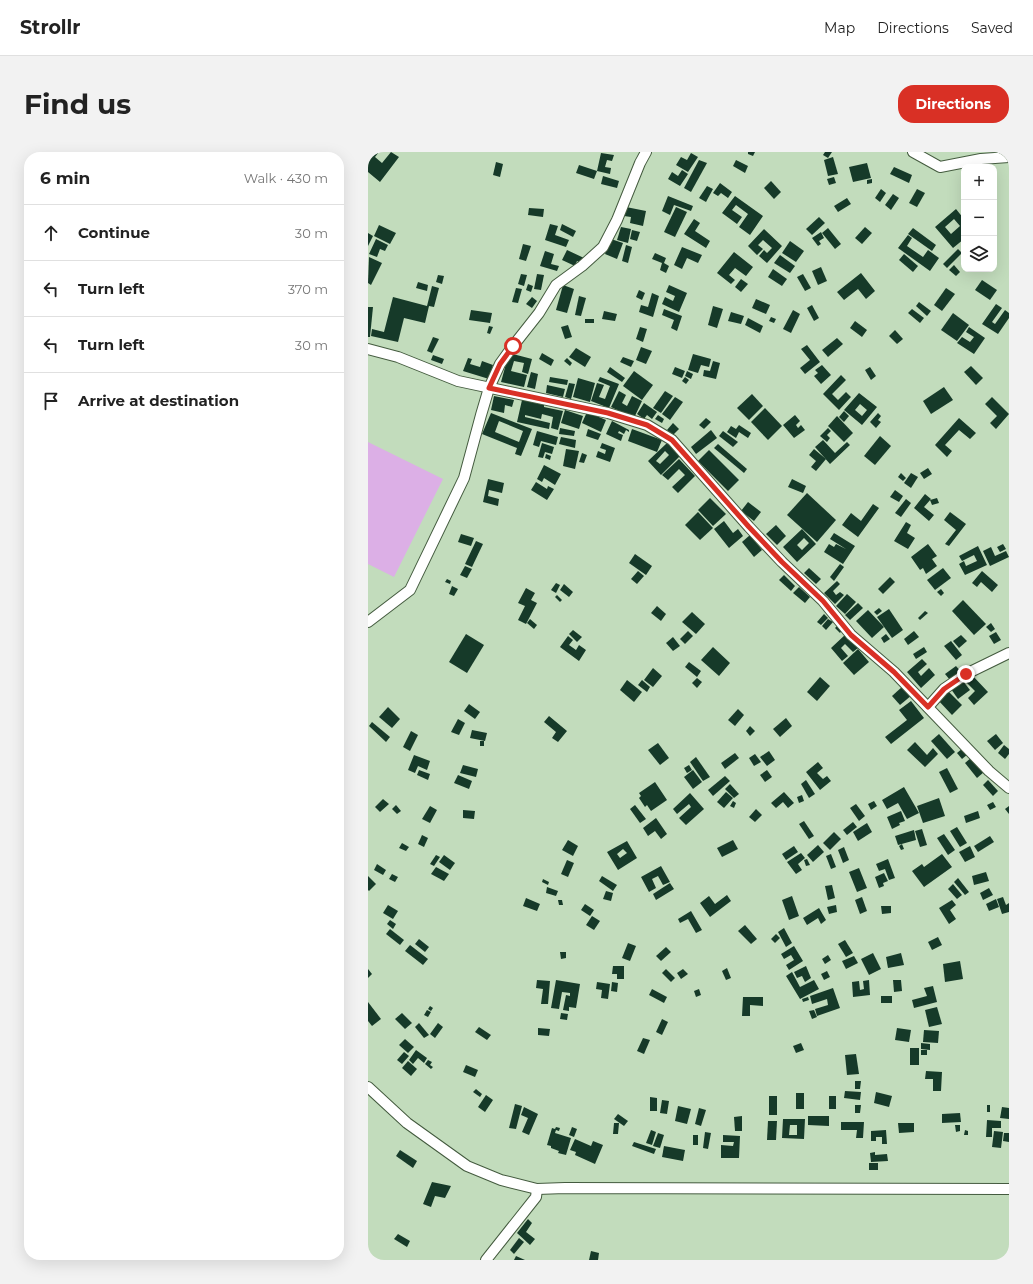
<!DOCTYPE html>
<html lang="en">
<head>
<meta charset="utf-8">
<style>
  body { margin:0; font-family:Montserrat,sans-serif; background:#f2f2f2; color:#222 }
  .controls { position:absolute; right:12px; top:12px; display:grid; overflow:hidden; border-radius:8px; box-shadow:0 4px 16px #0002 }
  .controls button { width:36px; height:36px; display:grid; place-items:center; padding:0; border:0; border-bottom:1px solid #e0e0e0; background:#fff; color:#222; font:20px sans-serif }
  .stop { position:absolute; width:12px; height:12px; margin:-9px; border:3px solid #d93025; border-radius:50%; background:#fff }
  .stop.end { background:#d93025; border-color:#fff; box-shadow:0 1px 4px #0008 }
  .list { margin:0; padding:0; list-style:none }
  h2 { display:flex; justify-content:space-between; align-items:center; height:52px; margin:0; padding:0 16px; font-size:17px }
  h2 small { font-size:13px; font-weight:400; color:#767676 }
  .list li { display:grid; grid-template-columns:26px 1fr auto; gap:12px; align-items:center; box-sizing:border-box; height:56px; padding:0 16px; border-top:1px solid #e0e0e0 }
  .list b { display:block; font-size:15px; white-space:nowrap }
  .list em { font-size:13px; font-style:normal; color:#767676 }
  .icon { flex:none; width:22px; height:22px; fill:none; stroke:currentColor; stroke-width:2; stroke-linecap:round; stroke-linejoin:round }
  .map { position:relative; flex:none; width:641px; height:1108px; overflow:hidden; border-radius:16px }
  header { display:flex; align-items:center; gap:24px; box-sizing:border-box; height:56px; padding:0 20px; background:#fff; border-bottom:1px solid #e0e0e0 }
  header strong { font-size:19px }
  nav { display:flex; gap:22px; margin-inline-start:auto; font-size:14px }
  .intro { display:flex; align-items:center; justify-content:space-between; box-sizing:border-box; height:96px; padding:0 24px }
  h1 { margin:0; font-size:28px }
  .button { padding:10px 18px; border-radius:16px; background:#d93025; color:#fff; font-size:14px; font-weight:700 }
  main { display:flex; gap:24px; padding:0 24px }
  aside { flex:1; background:#fff; border-radius:16px; box-shadow:0 4px 16px #0002 }
  .map>svg:first-child { display:block }
  .green { fill:#dcafe6 }
  .building { fill:#163a29; fill-rule:evenodd }
  .lines { fill:none; stroke-linecap:round; stroke-linejoin:round }
  .minor-casing { stroke:#445b3f; stroke-width:12 }
  .minor { stroke:#fff; stroke-width:10 }
  .route { stroke:#d93025; stroke-width:5 }
</style>
</head>
<body>
<header>
<strong>Strollr</strong>
<nav><a>Map</a><a>Directions</a><a>Saved</a></nav>
</header>
<div class="intro"><h1>Find us</h1><a class="button">Directions</a></div>
<main>
<aside>
<h2>6 min<small>Walk · 430 m</small></h2>
<ul class="list">
<li><svg class="icon" aria-label="ahead" viewBox="0 0 24 24"><path d="M12 20V5M6 11l6-6 6 6"/></svg><div><b>Continue</b></div><em>30 m</em></li>
<li><svg class="icon" aria-label="left" viewBox="0 0 24 24"><path d="M17 20v-9H6M10 6l-5 5 5 5"/></svg><div><b>Turn left</b></div><em>370 m</em></li>
<li><svg class="icon" aria-label="left" viewBox="0 0 24 24"><path d="M17 20v-9H6M10 6l-5 5 5 5"/></svg><div><b>Turn left</b></div><em>30 m</em></li>
<li><svg class="icon" aria-label="arrive" viewBox="0 0 24 24"><path d="M6 21V4h12l-3 4 3 4H6"/></svg><div><b>Arrive at destination</b></div></li>
</ul>
</aside>
<div class="map">
<svg width="641" height="1108" viewBox="0 0 641 1108">
  <rect width="100%" height="100%" fill="#c2dcbc"/>
  <path class="green" d="M 0,290 L 75,327 L 26,425 L 0,412 Z"/>
  <g class="building">
    <path d="M 0,0 L 11,0 L 7,5 L 14,11 L 23,0 L 31,5 L 12,30 L 0,20 Z"/>
    <path d="M 380,0 L 387,0 L 385,4 L 380,2 Z"/>
    <path d="M 457,0 L 464,0 L 460,6 L 455,3 Z"/>
    <path d="M 233,1 L 246,3 L 244,9 L 239,8 L 237,15 L 243,16 L 242,22 L 229,19 Z"/>
    <path d="M 323,1 L 330,5 L 320,20 L 308,13 L 313,5 L 319,8 Z"/>
    <path d="M 465,5 L 470,22 L 460,24 L 456,8 Z"/>
    <path d="M 331,8 L 339,11 L 323,40 L 316,36 Z"/>
    <path d="M 368,8 L 380,14 L 377,21 L 365,14 Z"/>
    <path d="M 128,10 L 135,12 L 132,25 L 125,23 Z"/>
    <path d="M 499,11 L 503,26 L 485,30 L 481,15 Z"/>
    <path d="M 211,13 L 229,19 L 226,27 L 208,21 Z"/>
    <path d="M 526,15 L 544,23 L 541,31 L 522,22 Z"/>
    <path d="M 314,18 L 320,22 L 312,34 L 300,27 L 304,20 L 310,24 Z"/>
    <path d="M 235,24 L 251,29 L 249,36 L 233,32 Z"/>
    <path d="M 466,25 L 468,31 L 461,33 L 459,27 Z"/>
    <path d="M 504,27 L 504,31 L 499,32 L 499,28 Z"/>
    <path d="M 403,29 L 413,40 L 406,47 L 396,36 Z"/>
    <path d="M 352,31 L 364,40 L 360,46 L 353,41 L 350,44 L 345,41 Z"/>
    <path d="M 339,34 L 345,37 L 338,50 L 331,46 Z"/>
    <path d="M 513,37 L 518,41 L 512,50 L 507,46 Z"/>
    <path d="M 549,37 L 557,41 L 549,55 L 541,51 Z"/>
    <path d="M 525,42 L 531,46 L 523,58 L 517,53 Z"/>
    <path d="M 300,44 L 325,54 L 323,59 L 306,53 L 302,63 L 294,59 Z"/>
    <path d="M 367,44 L 395,64 L 382,83 L 371,75 L 380,62 L 368,53 L 364,58 L 374,65 L 369,72 L 354,61 Z"/>
    <path d="M 479,46 L 483,52 L 470,60 L 466,54 Z"/>
    <path d="M 258,55 L 278,59 L 275,74 L 262,71 L 263,65 L 256,64 Z"/>
    <path d="M 308,55 L 319,60 L 307,85 L 296,80 Z"/>
    <path d="M 161,56 L 176,57 L 175,65 L 160,63 Z"/>
    <path d="M 588,57 L 596,67 L 596,87 L 585,96 L 567,75 ZM 586,67 L 592,74 L 583,82 L 577,75 Z"/>
    <path d="M 451,65 L 457,71 L 444,83 L 438,77 Z"/>
    <path d="M 326,67 L 332,71 L 327,79 L 342,89 L 338,96 L 316,82 Z"/>
    <path d="M 182,72 L 190,74 L 187,83 L 201,88 L 198,95 L 177,88 Z"/>
    <path d="M 194,72 L 208,79 L 205,85 L 192,78 Z"/>
    <path d="M 11,73 L 28,81 L 22,92 L 6,84 Z"/>
    <path d="M 253,75 L 263,77 L 260,91 L 249,88 Z"/>
    <path d="M 497,75 L 504,81 L 494,92 L 487,86 Z"/>
    <path d="M 460,76 L 473,92 L 467,97 L 454,81 Z"/>
    <path d="M 545,76 L 568,93 L 564,99 L 540,82 Z"/>
    <path d="M 396,77 L 414,94 L 399,111 L 391,104 L 396,98 L 399,101 L 404,96 L 395,88 L 390,93 L 395,97 L 389,103 L 380,94 Z"/>
    <path d="M 264,78 L 272,80 L 269,89 L 262,87 Z"/>
    <path d="M 453,80 L 456,86 L 451,89 L 453,92 L 450,94 L 444,86 Z"/>
    <path d="M 0,81 L 5,84 L 0,94 Z"/>
    <path d="M 540,83 L 544,86 L 539,94 L 555,105 L 560,98 L 571,106 L 562,119 L 530,96 Z"/>
    <path d="M 8,87 L 20,93 L 17,99 L 12,97 L 9,105 L 1,102 Z"/>
    <path d="M 243,87 L 255,91 L 249,107 L 237,102 Z"/>
    <path d="M 422,89 L 436,99 L 428,110 L 414,101 Z"/>
    <path d="M 155,92 L 163,94 L 158,109 L 151,107 Z"/>
    <path d="M 258,93 L 264,95 L 260,111 L 254,109 Z"/>
    <path d="M 314,95 L 334,103 L 330,111 L 319,106 L 314,117 L 306,113 Z"/>
    <path d="M 590,97 L 594,101 L 579,116 L 575,112 Z"/>
    <path d="M 199,98 L 216,106 L 213,111 L 209,109 L 207,114 L 194,108 Z"/>
    <path d="M 177,99 L 186,102 L 183,112 L 191,114 L 189,119 L 172,114 Z"/>
    <path d="M 366,100 L 385,115 L 378,124 L 367,116 L 361,123 L 367,128 L 363,132 L 349,121 Z"/>
    <path d="M 287,101 L 298,106 L 296,111 L 301,114 L 298,121 L 292,118 L 294,111 L 284,107 Z"/>
    <path d="M 536,102 L 550,114 L 545,120 L 531,108 Z"/>
    <path d="M 412,103 L 427,114 L 422,121 L 406,111 Z"/>
    <path d="M 1,105 L 14,111 L 3,133 L 0,131 Z"/>
    <path d="M 586,113 L 592,120 L 588,124 L 581,118 Z"/>
    <path d="M 453,115 L 459,129 L 450,133 L 444,119 Z"/>
    <path d="M 405,117 L 419,127 L 414,134 L 400,125 Z"/>
    <path d="M 493,121 L 507,139 L 498,147 L 490,137 L 476,148 L 469,140 Z"/>
    <path d="M 153,122 L 159,123 L 156,134 L 150,132 Z"/>
    <path d="M 169,122 L 176,123 L 173,138 L 166,137 Z"/>
    <path d="M 435,122 L 443,136 L 437,139 L 429,125 Z"/>
    <path d="M 70,123 L 76,124 L 74,132 L 68,130 Z"/>
    <path d="M 373,127 L 380,132 L 373,140 L 367,135 Z"/>
    <path d="M 614,128 L 629,138 L 622,148 L 607,138 Z"/>
    <path d="M 50,130 L 60,133 L 59,139 L 48,136 Z"/>
    <path d="M 160,132 L 165,134 L 163,140 L 158,138 Z"/>
    <path d="M 195,133 L 206,137 L 199,161 L 188,158 Z"/>
    <path d="M 301,133 L 319,141 L 311,160 L 294,152 L 297,145 L 305,149 L 307,144 L 298,140 Z"/>
    <path d="M 64,134 L 71,136 L 66,155 L 61,154 L 57,171 L 36,166 L 30,190 L 3,184 L 4,177 L 16,180 L 25,145 L 59,154 Z"/>
    <path d="M 148,136 L 154,137 L 150,151 L 144,150 Z"/>
    <path d="M 578,136 L 587,142 L 574,159 L 566,153 Z"/>
    <path d="M 271,138 L 277,141 L 274,148 L 268,145 Z"/>
    <path d="M 284,141 L 291,144 L 285,165 L 271,160 L 273,153 L 280,155 Z"/>
    <path d="M 211,144 L 218,146 L 213,164 L 207,163 Z"/>
    <path d="M 164,145 L 169,149 L 164,156 L 158,152 Z"/>
    <path d="M 388,147 L 402,153 L 398,162 L 384,156 Z"/>
    <path d="M 551,150 L 563,159 L 559,164 L 548,154 Z"/>
    <path d="M 628,152 L 634,156 L 624,170 L 627,172 L 637,158 L 641,161 L 641,166 L 630,182 L 614,172 Z"/>
    <path d="M 444,153 L 451,166 L 446,169 L 439,156 Z"/>
    <path d="M 345,154 L 355,157 L 349,176 L 340,173 Z"/>
    <path d="M 0,155 L 5,155 L 2,185 L 0,185 Z"/>
    <path d="M 296,157 L 314,164 L 309,179 L 303,176 L 306,168 L 294,163 Z"/>
    <path d="M 544,157 L 556,166 L 552,171 L 540,161 Z"/>
    <path d="M 103,158 L 124,161 L 122,171 L 101,168 Z"/>
    <path d="M 425,158 L 432,162 L 423,181 L 415,177 Z"/>
    <path d="M 236,159 L 249,162 L 247,169 L 234,167 Z"/>
    <path d="M 363,160 L 376,164 L 373,172 L 360,169 Z"/>
    <path d="M 585,161 L 601,173 L 589,189 L 573,178 Z"/>
    <path d="M 403,165 L 408,167 L 406,171 L 401,169 Z"/>
    <path d="M 380,166 L 395,174 L 392,181 L 377,173 Z"/>
    <rect x="217" y="167" width="9" height="4"/>
    <path d="M 487,169 L 499,178 L 494,185 L 482,176 Z"/>
    <path d="M 200,173 L 204,185 L 197,187 L 193,175 Z"/>
    <path d="M 121,174 L 125,175 L 122,182 L 119,181 Z"/>
    <path d="M 272,175 L 279,177 L 275,190 L 268,187 Z"/>
    <path d="M 601,175 L 617,186 L 606,202 L 589,191 L 594,185 L 602,190 L 606,185 L 598,180 Z"/>
    <path d="M 527,178 L 535,187 L 529,192 L 521,184 Z"/>
    <path d="M 65,185 L 71,187 L 64,201 L 59,199 Z"/>
    <path d="M 469,186 L 475,192 L 460,205 L 454,198 Z"/>
    <path d="M 439,193 L 452,210 L 437,222 L 432,216 L 442,208 L 433,197 Z"/>
    <path d="M 273,195 L 284,199 L 278,212 L 268,208 Z"/>
    <path d="M 208,196 L 223,205 L 217,215 L 201,205 Z"/>
    <path d="M 141,201 L 164,207 L 160,222 L 154,220 L 156,211 L 146,209 L 143,219 L 159,223 L 156,235 L 133,230 Z"/>
    <path d="M 174,201 L 186,208 L 183,214 L 171,207 Z"/>
    <path d="M 325,202 L 343,207 L 341,215 L 333,213 L 330,221 L 320,218 Z"/>
    <path d="M 65,203 L 76,207 L 74,212 L 63,208 Z"/>
    <path d="M 255,205 L 266,209 L 263,215 L 252,210 Z"/>
    <path d="M 100,206 L 104,207 L 102,212 L 112,215 L 114,209 L 125,213 L 121,227 L 95,219 Z"/>
    <path d="M 199,206 L 204,211 L 202,214 L 196,209 Z"/>
    <path d="M 345,209 L 352,211 L 348,227 L 335,224 L 336,218 L 342,219 Z"/>
    <path d="M 454,213 L 463,223 L 453,232 L 446,224 L 450,221 L 447,218 Z"/>
    <path d="M 603,214 L 615,226 L 608,233 L 596,220 Z"/>
    <path d="M 242,215 L 257,226 L 254,230 L 239,220 Z"/>
    <path d="M 307,215 L 317,219 L 314,226 L 304,222 Z"/>
    <path d="M 502,215 L 508,224 L 503,228 L 497,218 Z"/>
    <path d="M 266,219 L 285,233 L 274,248 L 255,234 Z"/>
    <path d="M 319,219 L 325,222 L 323,227 L 317,224 Z"/>
    <path d="M 163,220 L 170,222 L 167,237 L 159,235 Z"/>
    <path d="M 473,223 L 478,228 L 464,242 L 470,248 L 478,240 L 483,245 L 471,258 L 455,242 Z"/>
    <path d="M 182,225 L 200,228 L 199,233 L 181,230 Z"/>
    <path d="M 232,225 L 251,232 L 241,256 L 223,249 L 229,231 L 236,233 L 231,245 L 237,247 L 242,234 L 230,229 Z"/>
    <path d="M 317,225 L 321,228 L 318,232 L 314,229 Z"/>
    <path d="M 210,226 L 227,231 L 222,250 L 205,245 Z"/>
    <path d="M 201,231 L 207,232 L 203,247 L 197,245 Z"/>
    <path d="M 179,233 L 197,237 L 195,245 L 178,241 Z"/>
    <path d="M 576,235 L 585,248 L 563,262 L 555,249 Z"/>
    <path d="M 251,239 L 258,243 L 254,251 L 259,254 L 264,244 L 274,249 L 266,266 L 243,255 Z"/>
    <path d="M 297,239 L 305,244 L 293,261 L 285,256 Z"/>
    <path d="M 491,241 L 509,255 L 494,273 L 476,258 ZM 492,252 L 499,258 L 494,264 L 487,258 Z"/>
    <path d="M 384,242 L 395,254 L 381,268 L 369,256 Z"/>
    <path d="M 126,244 L 146,248 L 144,255 L 137,253 L 136,261 L 123,258 Z"/>
    <path d="M 307,245 L 315,250 L 302,268 L 294,262 Z"/>
    <path d="M 624,245 L 641,262 L 628,277 L 622,271 L 629,264 L 617,252 Z"/>
    <path d="M 154,248 L 176,253 L 176,255 L 195,259 L 190,278 L 183,276 L 185,265 L 174,262 L 173,267 L 157,263 L 157,265 L 182,271 L 181,277 L 149,270 Z"/>
    <path d="M 276,251 L 289,260 L 284,267 L 279,263 L 276,267 L 269,262 Z"/>
    <path d="M 397,256 L 414,274 L 400,288 L 383,270 Z"/>
    <path d="M 197,258 L 215,264 L 211,277 L 193,271 Z"/>
    <path d="M 476,259 L 481,264 L 476,270 L 471,265 Z"/>
    <path d="M 219,260 L 238,268 L 233,280 L 214,271 Z"/>
    <path d="M 123,261 L 164,277 L 153,304 L 147,302 L 149,296 L 114,282 ZM 131,269 L 155,279 L 151,290 L 127,280 Z"/>
    <path d="M 510,261 L 513,264 L 510,268 L 513,270 L 508,276 L 502,270 Z"/>
    <path d="M 290,263 L 296,267 L 294,271 L 287,267 Z"/>
    <path d="M 427,263 L 432,269 L 428,273 L 430,276 L 433,273 L 437,278 L 426,286 L 415,273 Z"/>
    <path d="M 469,264 L 485,281 L 476,290 L 460,274 Z"/>
    <path d="M 338,266 L 343,270 L 336,277 L 331,273 Z"/>
    <path d="M 591,266 L 608,281 L 602,287 L 591,278 L 577,293 L 584,299 L 579,305 L 567,293 Z"/>
    <path d="M 244,269 L 261,278 L 261,280 L 258,278 L 256,282 L 251,279 L 250,281 L 255,283 L 253,289 L 238,282 Z"/>
    <path d="M 305,271 L 311,277 L 305,283 L 299,278 Z"/>
    <path d="M 371,273 L 383,281 L 380,286 L 371,280 L 368,286 L 359,280 L 363,274 L 368,277 Z"/>
    <path d="M 192,276 L 207,279 L 206,284 L 191,282 Z"/>
    <path d="M 460,276 L 463,279 L 459,283 L 462,286 L 459,290 L 452,284 Z"/>
    <path d="M 220,277 L 233,282 L 230,288 L 218,284 Z"/>
    <path d="M 264,277 L 294,288 L 289,300 L 260,289 Z"/>
    <path d="M 343,278 L 349,286 L 328,302 L 323,295 Z"/>
    <path d="M 169,279 L 190,285 L 188,293 L 173,289 L 171,295 L 165,293 Z"/>
    <path d="M 355,279 L 370,290 L 365,295 L 351,284 Z"/>
    <path d="M 512,284 L 523,294 L 507,313 L 496,304 Z"/>
    <path d="M 193,285 L 208,288 L 207,296 L 191,292 Z"/>
    <path d="M 455,288 L 467,301 L 479,290 L 482,293 L 462,312 L 447,295 Z"/>
    <path d="M 174,291 L 186,295 L 184,302 L 177,300 L 175,306 L 170,305 Z"/>
    <path d="M 234,291 L 247,296 L 242,310 L 228,305 L 230,299 L 237,302 L 238,298 L 232,296 Z"/>
    <path d="M 299,291 L 312,304 L 293,323 L 280,309 ZM 297,299 L 301,303 L 292,312 L 288,309 Z"/>
    <path d="M 350,292 L 379,317 L 376,321 L 346,296 Z"/>
    <path d="M 198,297 L 211,299 L 207,317 L 195,314 Z"/>
    <path d="M 446,297 L 458,307 L 448,319 L 443,315 L 448,309 L 441,303 Z"/>
    <path d="M 341,298 L 371,328 L 360,339 L 330,309 Z"/>
    <path d="M 214,301 L 219,303 L 216,311 L 211,310 Z"/>
    <path d="M 178,302 L 183,304 L 182,308 L 177,306 Z"/>
    <path d="M 311,307 L 327,324 L 310,341 L 304,335 L 317,323 L 311,317 L 300,328 L 294,323 Z"/>
    <path d="M 176,313 L 193,322 L 187,333 L 176,326 L 174,330 L 169,327 Z"/>
    <path d="M 560,316 L 564,322 L 556,327 L 552,321 Z"/>
    <path d="M 533,321 L 538,326 L 535,329 L 530,325 Z"/>
    <path d="M 543,321 L 550,325 L 543,336 L 536,331 Z"/>
    <path d="M 120,327 L 136,331 L 134,341 L 121,338 L 120,344 L 131,347 L 130,354 L 115,350 Z"/>
    <path d="M 424,327 L 438,334 L 435,341 L 420,335 Z"/>
    <path d="M 168,330 L 179,337 L 180,334 L 186,337 L 179,348 L 163,338 Z"/>
    <path d="M 527,338 L 535,344 L 531,350 L 522,345 Z"/>
    <path d="M 439,341 L 468,368 L 449,390 L 419,363 Z"/>
    <path d="M 557,342 L 563,347 L 556,355 L 566,363 L 561,369 L 546,356 Z"/>
    <path d="M 342,346 L 358,362 L 345,374 L 330,358 Z"/>
    <path d="M 569,346 L 571,351 L 564,353 L 562,348 Z"/>
    <path d="M 538,347 L 543,351 L 533,365 L 527,361 Z"/>
    <path d="M 380,350 L 393,360 L 386,369 L 373,359 Z"/>
    <path d="M 505,352 L 511,356 L 490,385 L 474,373 L 483,361 L 493,369 Z"/>
    <path d="M 330,360 L 345,376 L 332,388 L 317,373 Z"/>
    <path d="M 582,360 L 598,372 L 581,394 L 577,392 L 588,378 L 576,368 Z"/>
    <path d="M 356,369 L 365,381 L 370,377 L 375,384 L 361,396 L 346,377 Z"/>
    <path d="M 538,370 L 543,373 L 539,381 L 547,386 L 540,397 L 526,389 Z"/>
    <path d="M 408,373 L 418,384 L 409,393 L 398,382 Z"/>
    <path d="M 434,377 L 448,392 L 429,410 L 415,395 ZM 436,386 L 441,391 L 434,398 L 429,393 Z"/>
    <path d="M 466,381 L 487,394 L 475,412 L 456,400 L 461,392 L 466,395 L 468,392 L 478,397 L 462,387 Z"/>
    <path d="M 93,382 L 106,386 L 103,394 L 90,390 Z"/>
    <path d="M 382,383 L 394,398 L 386,405 L 374,390 Z"/>
    <path d="M 108,389 L 115,392 L 104,415 L 97,412 Z"/>
    <path d="M 560,392 L 569,404 L 564,407 L 569,414 L 558,422 L 555,416 L 552,418 L 543,405 Z"/>
    <path d="M 635,392 L 638,397 L 632,400 L 629,395 Z"/>
    <path d="M 610,394 L 619,413 L 597,423 L 591,412 L 596,409 L 598,414 L 609,409 L 606,403 L 594,409 L 591,404 Z"/>
    <path d="M 623,395 L 627,404 L 638,399 L 641,405 L 622,414 L 615,399 Z"/>
    <path d="M 267,402 L 284,414 L 278,423 L 261,411 Z"/>
    <path d="M 472,412 L 476,415 L 466,429 L 462,425 Z"/>
    <path d="M 97,414 L 104,417 L 99,426 L 92,423 Z"/>
    <path d="M 441,416 L 453,427 L 448,432 L 436,421 Z"/>
    <path d="M 575,416 L 583,426 L 567,438 L 559,428 Z"/>
    <path d="M 270,419 L 276,424 L 269,432 L 263,427 Z"/>
    <path d="M 614,419 L 630,433 L 624,440 L 613,430 L 609,435 L 604,431 Z"/>
    <path d="M 416,423 L 427,434 L 423,439 L 411,428 Z"/>
    <path d="M 522,425 L 527,430 L 515,442 L 510,437 Z"/>
    <path d="M 79,427 L 83,429 L 82,432 L 77,430 Z"/>
    <path d="M 469,429 L 472,432 L 465,439 L 468,443 L 472,440 L 476,443 L 467,452 L 456,441 Z"/>
    <path d="M 188,431 L 192,433 L 188,441 L 183,438 Z"/>
    <path d="M 196,432 L 205,440 L 201,445 L 192,438 Z"/>
    <path d="M 84,434 L 90,437 L 86,444 L 81,442 Z"/>
    <path d="M 431,435 L 442,445 L 437,451 L 425,441 Z"/>
    <path d="M 158,436 L 167,441 L 163,448 L 169,451 L 158,472 L 150,468 L 157,454 L 150,451 Z"/>
    <path d="M 573,437 L 576,441 L 573,444 L 569,440 Z"/>
    <path d="M 479,442 L 488,450 L 477,462 L 468,454 Z"/>
    <path d="M 189,443 L 194,448 L 192,450 L 187,445 Z"/>
    <path d="M 595,448 L 618,472 L 606,483 L 584,459 Z"/>
    <path d="M 490,451 L 495,456 L 482,468 L 477,463 Z"/>
    <path d="M 289,454 L 298,462 L 293,469 L 283,461 Z"/>
    <path d="M 511,456 L 514,459 L 509,463 L 506,460 Z"/>
    <path d="M 521,457 L 535,478 L 524,486 L 509,465 Z"/>
    <path d="M 500,458 L 516,475 L 504,486 L 488,469 Z"/>
    <path d="M 557,459 L 560,461 L 552,468 L 550,466 Z"/>
    <path d="M 324,460 L 337,472 L 328,482 L 314,470 Z"/>
    <path d="M 456,462 L 460,466 L 453,473 L 449,470 Z"/>
    <path d="M 162,467 L 169,473 L 166,477 L 159,471 Z"/>
    <path d="M 460,467 L 465,470 L 458,478 L 454,474 Z"/>
    <path d="M 623,471 L 627,477 L 623,480 L 618,475 Z"/>
    <path d="M 470,473 L 474,478 L 472,481 L 467,476 Z"/>
    <path d="M 205,478 L 214,485 L 209,490 L 201,482 Z"/>
    <path d="M 320,479 L 325,484 L 317,492 L 312,487 Z"/>
    <path d="M 546,479 L 551,485 L 540,493 L 536,487 Z"/>
    <path d="M 628,480 L 633,488 L 626,492 L 621,484 Z"/>
    <path d="M 98,482 L 116,493 L 99,521 L 81,510 Z"/>
    <path d="M 478,482 L 490,496 L 485,500 L 477,492 L 473,496 L 480,504 L 474,509 L 463,496 Z"/>
    <path d="M 518,482 L 522,487 L 516,491 L 513,486 Z"/>
    <path d="M 593,483 L 599,489 L 591,496 L 585,489 Z"/>
    <path d="M 200,484 L 205,488 L 201,493 L 208,498 L 211,493 L 218,498 L 211,509 L 192,495 Z"/>
    <path d="M 305,485 L 312,494 L 305,499 L 298,491 Z"/>
    <path d="M 583,489 L 594,503 L 588,508 L 576,494 Z"/>
    <path d="M 345,495 L 362,511 L 351,524 L 333,508 Z"/>
    <path d="M 556,495 L 559,500 L 548,507 L 545,502 Z"/>
    <path d="M 490,497 L 501,510 L 486,523 L 475,511 Z"/>
    <path d="M 554,507 L 559,512 L 550,520 L 553,524 L 561,516 L 567,523 L 553,536 L 539,520 Z"/>
    <path d="M 321,510 L 333,519 L 329,525 L 317,515 Z"/>
    <path d="M 588,514 L 593,520 L 582,528 L 577,522 Z"/>
    <path d="M 285,516 L 294,524 L 285,535 L 276,528 Z"/>
    <path d="M 604,523 L 620,540 L 606,553 L 600,546 L 607,539 L 597,529 Z"/>
    <path d="M 452,525 L 462,534 L 449,549 L 439,540 Z"/>
    <path d="M 329,526 L 334,530 L 329,536 L 324,531 Z"/>
    <path d="M 259,528 L 274,540 L 266,550 L 252,538 Z"/>
    <path d="M 274,528 L 282,535 L 279,540 L 270,533 Z"/>
    <path d="M 595,529 L 602,538 L 590,547 L 583,537 Z"/>
    <path d="M 535,534 L 544,543 L 532,553 L 524,544 Z"/>
    <path d="M 579,538 L 594,553 L 584,563 L 569,547 Z"/>
    <path d="M 543,549 L 556,566 L 523,592 L 517,585 L 539,568 L 531,558 Z"/>
    <path d="M 101,552 L 112,560 L 107,567 L 96,559 Z"/>
    <path d="M 20,555 L 32,567 L 24,576 L 11,565 Z"/>
    <path d="M 370,557 L 376,563 L 367,574 L 360,568 Z"/>
    <path d="M 181,564 L 199,579 L 190,590 L 184,586 L 188,580 L 176,570 Z"/>
    <path d="M 418,566 L 424,574 L 412,585 L 405,577 Z"/>
    <path d="M 90,567 L 97,571 L 91,583 L 83,580 Z"/>
    <path d="M 4,570 L 22,585 L 18,590 L 1,574 Z"/>
    <path d="M 382,574 L 387,579 L 382,584 L 378,579 Z"/>
    <path d="M 104,578 L 119,581 L 117,589 L 102,586 Z"/>
    <path d="M 43,579 L 50,583 L 42,599 L 35,595 Z"/>
    <path d="M 571,582 L 587,600 L 579,607 L 563,589 Z"/>
    <path d="M 628,582 L 635,591 L 627,598 L 619,589 Z"/>
    <rect x="112" y="589" width="4" height="5"/>
    <path d="M 547,590 L 559,603 L 565,596 L 570,602 L 557,615 L 539,598 Z"/>
    <path d="M 290,591 L 301,606 L 292,613 L 280,598 Z"/>
    <path d="M 636,593 L 641,597 L 641,602 L 637,607 L 630,601 Z"/>
    <path d="M 595,596 L 600,602 L 594,607 L 589,601 Z"/>
    <path d="M 401,599 L 407,608 L 399,614 L 392,605 Z"/>
    <path d="M 367,601 L 371,606 L 357,617 L 353,611 Z"/>
    <path d="M 387,602 L 393,610 L 386,614 L 381,606 Z"/>
    <path d="M 46,603 L 62,609 L 59,618 L 50,614 L 47,621 L 40,618 Z"/>
    <path d="M 328,605 L 342,625 L 335,629 L 322,610 Z"/>
    <path d="M 604,605 L 616,620 L 609,626 L 597,611 Z"/>
    <path d="M 450,610 L 455,616 L 449,621 L 455,627 L 459,624 L 463,629 L 452,638 L 438,620 Z"/>
    <path d="M 95,613 L 110,617 L 108,625 L 92,621 Z"/>
    <path d="M 321,613 L 324,618 L 319,621 L 316,616 Z"/>
    <path d="M 579,616 L 590,637 L 582,641 L 571,620 Z"/>
    <path d="M 51,618 L 62,622 L 60,628 L 49,623 Z"/>
    <path d="M 325,618 L 334,630 L 325,637 L 316,625 Z"/>
    <path d="M 399,618 L 404,625 L 397,630 L 392,623 Z"/>
    <path d="M 90,623 L 104,629 L 101,637 L 86,631 Z"/>
    <path d="M 357,624 L 362,629 L 345,644 L 340,638 Z"/>
    <path d="M 438,628 L 447,642 L 441,646 L 433,632 Z"/>
    <path d="M 620,628 L 630,639 L 625,644 L 615,633 Z"/>
    <path d="M 287,630 L 299,648 L 283,659 L 279,653 L 277,655 L 271,646 L 273,644 L 271,641 Z"/>
    <path d="M 362,632 L 371,642 L 366,646 L 357,637 Z"/>
    <path d="M 536,635 L 551,661 L 539,667 L 530,651 L 519,657 L 514,648 Z"/>
    <path d="M 358,640 L 365,646 L 356,656 L 349,650 Z"/>
    <path d="M 416,640 L 426,651 L 420,656 L 415,650 L 408,656 L 403,651 Z"/>
    <path d="M 322,641 L 336,657 L 318,673 L 311,666 L 323,655 L 321,652 L 309,662 L 305,657 Z"/>
    <path d="M 434,643 L 436,649 L 431,651 L 429,645 Z"/>
    <path d="M 571,646 L 577,664 L 555,671 L 549,654 Z"/>
    <path d="M 15,647 L 21,652 L 12,660 L 7,655 Z"/>
    <path d="M 365,649 L 368,651 L 366,656 L 362,654 Z"/>
    <path d="M 506,649 L 509,654 L 503,658 L 500,652 Z"/>
    <path d="M 625,650 L 628,655 L 622,658 L 619,653 Z"/>
    <path d="M 488,652 L 497,664 L 491,669 L 482,656 Z"/>
    <path d="M 28,653 L 33,659 L 29,662 L 24,657 Z"/>
    <path d="M 267,653 L 278,667 L 272,671 L 262,657 Z"/>
    <path d="M 62,654 L 69,658 L 62,671 L 54,667 Z"/>
    <path d="M 641,654 L 641,662 L 637,657 Z"/>
    <path d="M 388,657 L 394,663 L 387,670 L 381,665 Z"/>
    <path d="M 95,658 L 107,659 L 106,667 L 95,666 Z"/>
    <path d="M 533,659 L 537,669 L 531,671 L 532,673 L 524,677 L 519,665 Z"/>
    <path d="M 610,659 L 612,666 L 598,671 L 596,664 Z"/>
    <path d="M 288,666 L 299,682 L 293,687 L 287,679 L 280,684 L 275,676 Z"/>
    <path d="M 436,669 L 446,684 L 441,687 L 431,672 Z"/>
    <path d="M 485,670 L 489,675 L 479,683 L 475,678 Z"/>
    <path d="M 499,671 L 504,680 L 490,689 L 485,680 Z"/>
    <path d="M 589,675 L 599,691 L 592,695 L 582,679 Z"/>
    <path d="M 554,677 L 559,693 L 552,695 L 547,679 Z"/>
    <path d="M 546,678 L 548,688 L 530,693 L 527,684 Z"/>
    <path d="M 466,680 L 473,687 L 462,698 L 455,691 Z"/>
    <path d="M 576,682 L 587,698 L 580,703 L 569,686 Z"/>
    <path d="M 54,683 L 60,686 L 56,695 L 50,692 Z"/>
    <path d="M 622,684 L 626,690 L 610,700 L 606,694 Z"/>
    <path d="M 200,688 L 210,694 L 205,704 L 194,698 Z"/>
    <path d="M 365,688 L 370,697 L 354,705 L 349,696 Z"/>
    <path d="M 259,689 L 269,706 L 250,718 L 239,700 ZM 255,697 L 259,701 L 252,706 L 249,702 Z"/>
    <path d="M 34,691 L 41,695 L 38,699 L 31,696 Z"/>
    <path d="M 534,692 L 536,697 L 533,698 L 531,694 Z"/>
    <path d="M 450,693 L 456,700 L 445,710 L 439,703 Z"/>
    <path d="M 426,694 L 430,700 L 418,708 L 414,702 Z"/>
    <path d="M 602,694 L 607,705 L 597,710 L 591,700 Z"/>
    <path d="M 476,695 L 481,708 L 475,711 L 470,698 Z"/>
    <path d="M 433,701 L 437,706 L 430,712 L 434,718 L 428,722 L 419,710 Z"/>
    <path d="M 463,702 L 468,715 L 463,717 L 458,704 Z"/>
    <path d="M 574,702 L 584,715 L 556,735 L 544,719 L 554,712 L 556,715 Z"/>
    <path d="M 68,703 L 72,705 L 66,714 L 62,712 Z"/>
    <path d="M 76,703 L 87,711 L 82,718 L 71,710 Z"/>
    <path d="M 439,707 L 442,713 L 438,714 L 436,708 Z"/>
    <path d="M 520,707 L 527,726 L 521,728 L 517,717 L 511,719 L 508,712 Z"/>
    <path d="M 199,708 L 206,711 L 200,725 L 193,722 Z"/>
    <path d="M 9,712 L 18,718 L 15,723 L 6,718 Z"/>
    <path d="M 293,714 L 302,730 L 295,733 L 290,724 L 284,727 L 288,736 L 281,740 L 273,725 Z"/>
    <path d="M 68,715 L 81,722 L 76,729 L 63,722 Z"/>
    <path d="M 491,716 L 499,736 L 489,740 L 481,720 Z"/>
    <path d="M 618,720 L 621,729 L 606,733 L 604,724 Z"/>
    <path d="M 516,721 L 520,729 L 515,731 L 516,734 L 511,736 L 507,725 Z"/>
    <path d="M 24,722 L 30,725 L 27,730 L 21,727 Z"/>
    <path d="M 0,724 L 8,732 L 1,739 L 0,738 Z"/>
    <path d="M 234,724 L 249,733 L 245,739 L 231,729 Z"/>
    <path d="M 590,726 L 601,740 L 597,743 L 586,730 Z"/>
    <path d="M 175,727 L 181,730 L 180,733 L 174,730 Z"/>
    <path d="M 302,731 L 306,737 L 288,748 L 285,742 Z"/>
    <path d="M 585,732 L 594,743 L 589,747 L 580,737 Z"/>
    <path d="M 464,733 L 467,746 L 460,748 L 457,734 Z"/>
    <path d="M 179,735 L 190,739 L 188,744 L 178,741 Z"/>
    <path d="M 621,736 L 625,743 L 615,748 L 612,741 Z"/>
    <path d="M 238,739 L 245,741 L 243,749 L 235,747 Z"/>
    <path d="M 359,743 L 363,749 L 342,765 L 332,751 L 341,744 L 347,752 Z"/>
    <path d="M 424,744 L 431,764 L 421,768 L 414,748 Z"/>
    <path d="M 494,745 L 499,759 L 492,762 L 487,748 Z"/>
    <path d="M 635,745 L 638,753 L 641,751 L 641,760 L 634,762 L 629,747 Z"/>
    <path d="M 158,746 L 172,752 L 169,759 L 155,754 Z"/>
    <path d="M 628,747 L 631,755 L 621,759 L 618,752 Z"/>
    <path d="M 190,748 L 194,748 L 195,753 L 191,753 Z"/>
    <path d="M 584,748 L 588,753 L 582,758 L 588,767 L 581,772 L 571,756 Z"/>
    <path d="M 217,752 L 226,758 L 222,764 L 213,758 Z"/>
    <path d="M 20,753 L 30,759 L 25,767 L 15,761 Z"/>
    <path d="M 468,753 L 469,760 L 461,762 L 459,755 Z"/>
    <path d="M 513,754 L 523,754 L 523,761 L 514,762 Z"/>
    <path d="M 451,756 L 458,768 L 453,772 L 450,766 L 439,773 L 435,766 Z"/>
    <path d="M 323,759 L 334,778 L 328,781 L 320,767 L 312,771 L 310,767 Z"/>
    <path d="M 224,764 L 232,769 L 226,778 L 218,773 Z"/>
    <path d="M 22,768 L 28,772 L 25,777 L 19,772 Z"/>
    <path d="M 377,773 L 389,787 L 383,792 L 370,779 Z"/>
    <path d="M 416,776 L 424,791 L 418,795 L 410,780 Z"/>
    <path d="M 22,777 L 36,788 L 32,793 L 18,782 Z"/>
    <path d="M 408,782 L 412,786 L 407,791 L 403,787 Z"/>
    <path d="M 570,785 L 574,793 L 564,798 L 560,790 Z"/>
    <path d="M 51,787 L 61,795 L 57,800 L 47,792 Z"/>
    <path d="M 477,788 L 485,801 L 478,805 L 470,792 Z"/>
    <path d="M 260,791 L 268,794 L 262,809 L 254,806 Z"/>
    <path d="M 42,793 L 60,807 L 55,813 L 37,799 Z"/>
    <path d="M 426,794 L 435,809 L 421,818 L 418,813 L 426,808 L 423,803 L 416,807 L 413,802 Z"/>
    <path d="M 298,795 L 303,800 L 293,809 L 288,804 Z"/>
    <path d="M 192,800 L 198,800 L 198,806 L 193,807 Z"/>
    <path d="M 505,801 L 513,817 L 501,823 L 493,807 Z"/>
    <path d="M 533,801 L 536,813 L 520,816 L 518,805 Z"/>
    <path d="M 460,803 L 463,808 L 457,812 L 454,807 Z"/>
    <path d="M 486,804 L 490,811 L 478,817 L 474,809 Z"/>
    <path d="M 592,809 L 595,827 L 577,830 L 575,812 Z"/>
    <path d="M 245,814 L 256,814 L 256,827 L 249,827 L 249,822 L 244,822 Z"/>
    <path d="M 438,814 L 443,826 L 437,830 L 434,824 L 429,826 L 426,820 Z"/>
    <path d="M 359,816 L 363,826 L 358,828 L 354,819 Z"/>
    <path d="M 0,817 L 4,822 L 0,826 Z"/>
    <path d="M 298,817 L 307,826 L 303,830 L 294,821 Z"/>
    <path d="M 315,817 L 320,822 L 313,827 L 309,821 Z"/>
    <path d="M 459,819 L 462,825 L 456,828 L 453,822 Z"/>
    <path d="M 424,820 L 432,835 L 428,837 L 446,828 L 451,837 L 432,847 L 418,824 Z"/>
    <path d="M 169,828 L 182,829 L 180,852 L 173,852 L 175,837 L 168,836 Z"/>
    <path d="M 188,828 L 212,832 L 208,856 L 201,855 L 201,859 L 195,858 L 198,843 L 202,844 L 202,841 L 194,840 L 191,857 L 183,856 Z"/>
    <path d="M 501,828 L 502,843 L 485,845 L 484,830 L 491,829 L 492,838 L 496,837 L 495,829 Z"/>
    <path d="M 525,828 L 533,828 L 534,839 L 526,840 Z"/>
    <path d="M 229,830 L 242,832 L 240,847 L 233,846 L 234,838 L 228,837 Z"/>
    <path d="M 244,830 L 250,831 L 249,840 L 243,839 Z"/>
    <path d="M 565,834 L 569,850 L 546,856 L 544,848 L 559,844 L 556,836 Z"/>
    <path d="M 465,836 L 472,856 L 449,864 L 447,857 L 460,853 L 459,847 L 444,852 L 442,844 Z"/>
    <path d="M 284,837 L 299,845 L 296,851 L 281,843 Z"/>
    <path d="M 331,837 L 333,843 L 328,845 L 326,839 Z"/>
    <rect x="513" y="844" width="11" height="7"/>
    <path d="M 375,845 L 395,845 L 395,854 L 382,853 L 382,864 L 374,864 Z"/>
    <path d="M 440,845 L 441,848 L 435,850 L 434,847 Z"/>
    <path d="M 0,850 L 13,867 L 4,874 L 0,869 Z"/>
    <path d="M 62,854 L 65,856 L 63,859 L 60,857 Z"/>
    <path d="M 569,855 L 574,872 L 561,875 L 557,858 Z"/>
    <path d="M 59,858 L 63,860 L 60,865 L 56,863 Z"/>
    <path d="M 446,858 L 449,865 L 444,867 L 441,859 Z"/>
    <path d="M 34,861 L 44,871 L 37,877 L 27,867 Z"/>
    <path d="M 193,861 L 200,862 L 199,868 L 192,867 Z"/>
    <path d="M 294,867 L 300,870 L 294,883 L 288,880 Z"/>
    <path d="M 51,871 L 61,883 L 56,886 L 47,875 Z"/>
    <path d="M 70,871 L 75,875 L 67,886 L 62,882 Z"/>
    <path d="M 111,875 L 123,883 L 119,888 L 107,880 Z"/>
    <path d="M 170,876 L 182,877 L 181,884 L 170,883 Z"/>
    <path d="M 529,876 L 543,878 L 541,890 L 527,888 Z"/>
    <path d="M 556,878 L 571,879 L 570,891 L 555,890 Z"/>
    <path d="M 275,886 L 282,888 L 276,902 L 269,899 Z"/>
    <path d="M 37,887 L 46,895 L 40,901 L 31,893 Z"/>
    <path d="M 433,891 L 436,898 L 428,901 L 425,894 Z"/>
    <path d="M 553,891 L 562,892 L 562,898 L 553,897 Z"/>
    <rect x="542" y="896" width="9" height="17"/>
    <path d="M 48,898 L 59,906 L 56,911 L 50,906 L 45,912 L 41,908 Z"/>
    <rect x="553" y="898" width="6" height="5"/>
    <path d="M 36,900 L 41,904 L 34,912 L 29,908 Z"/>
    <path d="M 488,902 L 491,922 L 479,923 L 477,903 Z"/>
    <path d="M 60,908 L 64,910 L 62,913 L 65,915 L 63,917 L 57,912 Z"/>
    <path d="M 40,909 L 49,917 L 43,924 L 34,916 Z"/>
    <path d="M 98,913 L 110,918 L 107,925 L 95,920 Z"/>
    <path d="M 558,919 L 574,920 L 573,939 L 565,939 L 565,927 L 557,927 Z"/>
    <path d="M 487,929 L 493,929 L 492,937 L 487,937 Z"/>
    <path d="M 108,937 L 114,942 L 112,945 L 105,940 Z"/>
    <path d="M 477,939 L 493,940 L 492,948 L 476,946 Z"/>
    <path d="M 508,940 L 524,944 L 521,955 L 506,951 Z"/>
    <rect x="428" y="941" width="8" height="16"/>
    <path d="M 118,943 L 125,948 L 117,960 L 110,955 Z"/>
    <rect x="401" y="944" width="8" height="19"/>
    <rect x="461" y="944" width="7" height="13"/>
    <path d="M 282,945 L 289,946 L 289,959 L 282,959 Z"/>
    <path d="M 294,948 L 301,949 L 299,962 L 292,961 Z"/>
    <path d="M 147,952 L 154,954 L 148,977 L 141,976 Z"/>
    <path d="M 487,953 L 493,953 L 492,961 L 487,961 Z"/>
    <rect x="619" y="953" width="3" height="7"/>
    <path d="M 310,954 L 323,957 L 319,972 L 307,969 Z"/>
    <path d="M 156,955 L 170,962 L 161,983 L 154,980 L 160,966 L 153,963 Z"/>
    <path d="M 634,955 L 641,956 L 641,967 L 632,966 Z"/>
    <path d="M 331,956 L 338,958 L 333,974 L 327,972 Z"/>
    <path d="M 592,961 L 593,970 L 574,971 L 574,962 Z"/>
    <path d="M 250,962 L 260,969 L 256,974 L 246,967 Z"/>
    <path d="M 374,964 L 374,979 L 367,979 L 366,965 Z"/>
    <path d="M 440,964 L 461,964 L 461,974 L 440,973 Z"/>
    <path d="M 415,967 L 437,967 L 436,987 L 414,986 ZM 422,973 L 429,973 L 429,983 L 421,983 Z"/>
    <path d="M 619,968 L 633,969 L 633,976 L 624,976 L 624,985 L 618,985 Z"/>
    <path d="M 400,969 L 409,969 L 408,988 L 399,988 Z"/>
    <path d="M 473,970 L 496,970 L 495,986 L 488,986 L 489,978 L 473,978 Z"/>
    <path d="M 246,971 L 251,971 L 250,982 L 245,982 Z"/>
    <path d="M 530,971 L 546,971 L 546,980 L 531,981 Z"/>
    <path d="M 587,973 L 592,973 L 592,979 L 588,980 Z"/>
    <path d="M 188,975 L 192,976 L 191,979 L 188,978 L 187,981 L 203,986 L 198,1003 L 190,1001 L 191,999 L 183,996 L 183,994 L 179,993 L 184,976 L 187,977 Z"/>
    <path d="M 204,975 L 209,977 L 206,985 L 201,983 Z"/>
    <path d="M 283,978 L 288,980 L 284,993 L 278,991 Z"/>
    <path d="M 518,978 L 519,992 L 514,992 L 514,985 L 508,985 L 508,989 L 503,989 L 503,979 Z"/>
    <path d="M 597,978 L 600,979 L 600,983 L 596,983 Z"/>
    <path d="M 626,979 L 635,980 L 633,996 L 624,995 Z"/>
    <path d="M 337,980 L 343,981 L 340,997 L 335,996 Z"/>
    <path d="M 290,981 L 296,983 L 292,996 L 285,994 Z"/>
    <path d="M 636,981 L 641,981 L 641,990 L 635,989 Z"/>
    <rect x="325" y="983" width="5" height="10"/>
    <path d="M 355,983 L 372,984 L 371,1006 L 353,1006 L 353,993 L 365,994 L 366,990 L 355,990 Z"/>
    <path d="M 207,987 L 223,994 L 225,989 L 235,993 L 227,1012 L 207,1003 L 208,1000 L 202,998 Z"/>
    <path d="M 266,990 L 288,997 L 286,1002 L 264,994 Z"/>
    <path d="M 296,994 L 317,998 L 315,1009 L 294,1005 Z"/>
    <path d="M 32,998 L 49,1009 L 45,1016 L 28,1004 Z"/>
    <path d="M 507,1000 L 507,1003 L 519,1002 L 520,1009 L 503,1010 L 502,1001 Z"/>
    <rect x="501" y="1011" width="9" height="7"/>
    <path d="M 64,1030 L 83,1034 L 77,1046 L 67,1044 L 63,1055 L 55,1052 Z"/>
    <path d="M 160,1067 L 164,1071 L 158,1080 L 167,1087 L 162,1093 L 149,1081 Z"/>
    <path d="M 30,1082 L 42,1089 L 39,1095 L 26,1087 Z"/>
    <path d="M 151,1086 L 156,1090 L 146,1102 L 142,1098 Z"/>
    <path d="M 223,1099 L 231,1101 L 230,1108 L 221,1108 Z"/>
    <path d="M 148,1104 L 157,1108 L 146,1108 Z"/>
  </g>
  <g class="lines">
    <defs>
      <g id="minor">
        <path d="M 545,0 L 572,15 L 613,7 L 641,5"/>
        <path d="M 0,197 L 30,205 L 90,229 L 240,261 L 279,273 L 304,288 L 381,375 L 414,410 L 455,449 L 483,483 L 526,520 L 621,619 L 641,636"/>
        <path d="M 0,470 L 42,438 L 96,326 L 113,263 L 121,236 L 132,212 L 145,194 L 171,161 L 188,133 L 214,114 L 235,95 L 249,68 L 272,11 L 278,0"/>
        <path d="M 560,555 L 576,537 L 598,522 L 641,501"/>
        <path d="M 0,935 L 39,971 L 99,1014 L 133,1028 L 169,1037 L 197,1036 L 641,1037"/>
        <path d="M 118,1108 L 168,1045 L 169,1037"/>
      </g>
    </defs>
    <use href="#minor" class="minor-casing"/>
    <use href="#minor" class="minor"/>
  </g>
  <g class="lines">
    <path class="route" d="M 145,194 L 132,212 L 121,236 L 240,261 L 279,273 L 304,288 L 381,375 L 414,410 L 455,449 L 483,483 L 526,520 L 560,555 L 576,537 L 598,522"/>
  </g>
</svg>
<div class="controls">
<button>+</button>
<button>−</button>
<button><svg class="icon" aria-label="layers" viewBox="0 0 24 24"><path d="M12 4l9 5-9 5-9-5zM3 14l9 5 9-5"/></svg></button>
</div>
<div class="stop" style="left:145px;top:194px"></div>
<div class="stop end" style="left:598px;top:522px"></div>
</div>
</main>
</body>
</html>
